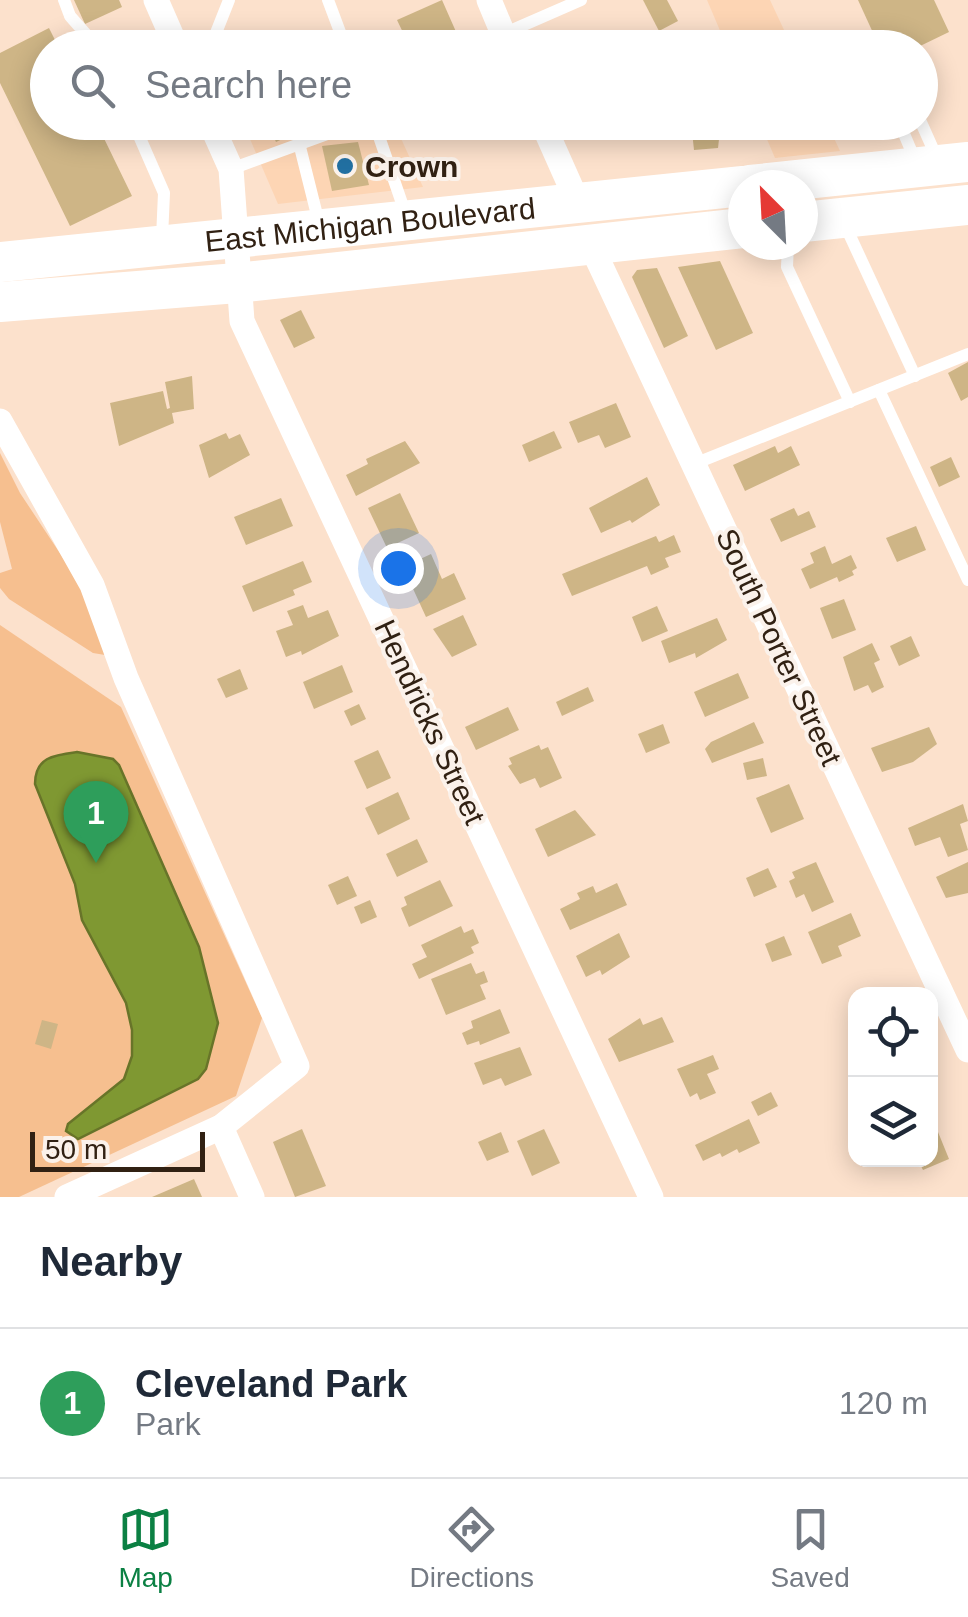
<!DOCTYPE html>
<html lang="en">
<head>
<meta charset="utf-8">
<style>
  body { margin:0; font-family:Arial,sans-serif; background:#f2f2f3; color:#1f2937 }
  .controls { position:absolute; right:30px; bottom:30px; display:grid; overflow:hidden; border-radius:20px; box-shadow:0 5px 25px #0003 }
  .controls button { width:90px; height:90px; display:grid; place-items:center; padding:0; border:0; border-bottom:2px solid #e0e1e3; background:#fff; color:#1f2937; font:50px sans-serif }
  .compass { position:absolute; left:728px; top:170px; width:90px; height:90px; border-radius:50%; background:#fff; box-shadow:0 5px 25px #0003; rotate:336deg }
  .scale { position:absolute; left:30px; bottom:25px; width:175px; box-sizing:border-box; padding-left:10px; border:5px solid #312113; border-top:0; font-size:28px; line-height:35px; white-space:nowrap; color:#312113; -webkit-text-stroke:8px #fbf2eb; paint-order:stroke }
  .you { position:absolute; left:398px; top:568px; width:35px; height:35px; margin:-25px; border:8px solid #fff; border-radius:50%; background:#1a73e8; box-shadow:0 0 0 15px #1a73e833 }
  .badge { display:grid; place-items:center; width:65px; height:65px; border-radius:50%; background:#0b8043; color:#fff; font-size:32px; font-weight:700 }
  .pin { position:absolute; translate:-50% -82px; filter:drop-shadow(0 2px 5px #0008) }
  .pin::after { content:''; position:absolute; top:52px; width:35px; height:30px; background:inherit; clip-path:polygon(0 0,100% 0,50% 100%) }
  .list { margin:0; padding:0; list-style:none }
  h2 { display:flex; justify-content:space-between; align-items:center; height:130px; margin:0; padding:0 40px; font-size:42px }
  h2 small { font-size:32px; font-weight:400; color:#747a83 }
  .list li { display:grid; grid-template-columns:65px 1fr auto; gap:30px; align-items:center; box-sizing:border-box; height:150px; padding:0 40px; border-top:2px solid #e0e1e3 }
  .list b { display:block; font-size:38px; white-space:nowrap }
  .list p { margin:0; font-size:32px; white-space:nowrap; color:#747a83 }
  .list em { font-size:32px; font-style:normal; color:#747a83 }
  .icon { flex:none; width:55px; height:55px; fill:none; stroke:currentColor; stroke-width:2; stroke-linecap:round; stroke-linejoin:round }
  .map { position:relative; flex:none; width:968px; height:1197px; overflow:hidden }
  .search { position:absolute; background:#fff; box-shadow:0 5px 25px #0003; left:30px; right:30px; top:30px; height:110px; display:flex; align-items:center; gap:25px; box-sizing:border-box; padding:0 35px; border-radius:55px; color:#747a83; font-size:38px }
  .sheet { height:280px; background:#fff }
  nav { display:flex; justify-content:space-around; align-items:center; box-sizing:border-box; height:140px; border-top:2px solid #e0e1e3; background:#fff; font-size:28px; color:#747a83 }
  nav a { display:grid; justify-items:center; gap:5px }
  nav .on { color:#0b8043 }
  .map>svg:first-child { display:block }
  .built { fill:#fdd5b4 }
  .green { fill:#f6bf8f }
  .water { fill:#7f9832; stroke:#687429; stroke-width:2.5 }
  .building { fill:#ceb586 }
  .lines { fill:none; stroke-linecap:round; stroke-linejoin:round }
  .lane { stroke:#fff; stroke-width:12 }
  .street { stroke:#fff; stroke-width:25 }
  .primary { stroke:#fff; stroke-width:40 }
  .poi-dot { fill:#2270a2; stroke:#fbf2eb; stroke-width:4 }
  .labels { text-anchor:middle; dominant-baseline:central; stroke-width:8; stroke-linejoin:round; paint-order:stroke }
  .poi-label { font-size:30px; font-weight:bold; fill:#312113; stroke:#fbf2eb; text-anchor:start }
  .street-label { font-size:30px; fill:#312113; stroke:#fbf2eb }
</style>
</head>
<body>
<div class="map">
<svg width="968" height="1197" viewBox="0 0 968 1197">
  <rect width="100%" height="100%" fill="#fce1cc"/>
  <g class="built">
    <path d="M 707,0 L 770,0 L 792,47 L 727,47 Z"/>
    <path d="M 243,123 L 394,123 L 423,187 L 278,204 Z"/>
    <path d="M 760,123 L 827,123 L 840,151 L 775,158 Z"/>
  </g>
  <g class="green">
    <path d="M 0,453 L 20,493 L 79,582 L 105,655 L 93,653 L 9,599 L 0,588 L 0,573 L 12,569 L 0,522 Z"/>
    <path d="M 0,625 L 121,707 L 262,1018 L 236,1096 L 19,1197 L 0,1197 Z"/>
  </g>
  <path class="water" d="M 77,752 L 113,759 L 119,765 L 199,947 L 218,1023 L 206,1069 L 198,1079 L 78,1139 L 66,1131 L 68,1124 L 124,1079 L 132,1056 L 132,1030 L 126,1003 L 82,920 L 75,884 L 35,784 C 35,757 54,755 77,752 Z"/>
  <g class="building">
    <path d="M 74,0 L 119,0 L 122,7 L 85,24 Z"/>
    <path d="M 442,0 L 457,34 L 431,46 L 427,37 L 409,45 L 397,20 Z"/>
    <path d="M 643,0 L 667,0 L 678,21 L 659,31 Z"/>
    <path d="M 858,0 L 934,0 L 949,32 L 916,48 L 880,48 Z"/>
    <path d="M 49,28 L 59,48 L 48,48 L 48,122 L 96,122 L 132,196 L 70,226 L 0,83 L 0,53 Z"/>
    <path d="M 267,122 L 318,122 L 276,142 Z"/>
    <path d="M 691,122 L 721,122 L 718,148 L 694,150 Z"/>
    <path d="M 358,142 L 369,185 L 332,191 L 322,146 Z"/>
    <path d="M 720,261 L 753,333 L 716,350 L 678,267 Z"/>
    <path d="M 657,268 L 688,336 L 664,348 L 632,277 L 637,270 Z"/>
    <path d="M 301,310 L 315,338 L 294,348 L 280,320 Z"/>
    <path d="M 968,362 L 968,397 L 961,401 L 948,373 Z"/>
    <path d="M 192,376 L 194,409 L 172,413 L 174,423 L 119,446 L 110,403 L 163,391 L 167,409 L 170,408 L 165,382 Z"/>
    <path d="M 616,403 L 631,437 L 605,448 L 599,435 L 578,443 L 569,422 Z"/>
    <path d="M 554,431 L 562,448 L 529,462 L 522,445 Z"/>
    <path d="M 226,433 L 229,439 L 240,434 L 250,455 L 209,478 L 199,445 Z"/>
    <path d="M 405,441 L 420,463 L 356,496 L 346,475 L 368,464 L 366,459 Z"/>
    <path d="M 775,446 L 778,453 L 791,446 L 800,465 L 745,491 L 733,465 Z"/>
    <path d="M 951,457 L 960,477 L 939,487 L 930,467 Z"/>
    <path d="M 647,477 L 660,505 L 632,523 L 630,520 L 601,533 L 589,508 Z"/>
    <path d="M 400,493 L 419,533 L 387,548 L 368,508 Z"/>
    <path d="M 281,498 L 293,526 L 246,545 L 234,517 Z"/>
    <path d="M 794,508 L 798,516 L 809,511 L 816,527 L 781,542 L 770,519 Z"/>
    <path d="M 916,526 L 926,550 L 897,562 L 886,538 Z"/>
    <path d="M 674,535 L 681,552 L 665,558 L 669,567 L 651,575 L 647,566 L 572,596 L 562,574 L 656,536 L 659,542 Z"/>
    <path d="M 825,546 L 832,564 L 851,555 L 857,568 L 852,571 L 854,575 L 839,582 L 837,577 L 810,589 L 801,569 L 814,563 L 810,553 Z"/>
    <path d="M 431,554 L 442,579 L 454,573 L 466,599 L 426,617 L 403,567 Z"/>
    <path d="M 303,561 L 312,582 L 293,590 L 295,595 L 253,612 L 242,586 Z"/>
    <path d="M 844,599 L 856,630 L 832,639 L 820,608 Z"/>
    <path d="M 303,605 L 308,618 L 328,610 L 339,636 L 302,655 L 301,651 L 286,657 L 276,631 L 293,625 L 287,611 Z"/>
    <path d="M 657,606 L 668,631 L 642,642 L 632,617 Z"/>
    <path d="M 463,615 L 477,645 L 452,657 L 433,629 Z"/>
    <path d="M 717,618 L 727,640 L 696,658 L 695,653 L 669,663 L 661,641 Z"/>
    <path d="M 911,636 L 920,656 L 899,666 L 890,646 Z"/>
    <path d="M 872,643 L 880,660 L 874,663 L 884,687 L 872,693 L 868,685 L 854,691 L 843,657 Z"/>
    <path d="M 342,665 L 353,692 L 314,709 L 303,682 Z"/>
    <path d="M 240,669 L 248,689 L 226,698 L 217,679 Z"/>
    <path d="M 738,673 L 749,698 L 705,717 L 694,692 Z"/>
    <path d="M 588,687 L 594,701 L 562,716 L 556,702 Z"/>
    <path d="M 359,704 L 366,719 L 351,726 L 344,711 Z"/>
    <path d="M 508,707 L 519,730 L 476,750 L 465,727 Z"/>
    <path d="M 754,722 L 764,743 L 712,763 L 705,749 L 711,742 Z"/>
    <path d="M 663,724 L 670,743 L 646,753 L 638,734 Z"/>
    <path d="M 929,727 L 937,744 L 913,762 L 882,772 L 871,748 Z"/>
    <path d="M 539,745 L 541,750 L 548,747 L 562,778 L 540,788 L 535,778 L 520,784 L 508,766 L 512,764 L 509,758 Z"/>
    <path d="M 378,750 L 391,778 L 367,789 L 354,761 Z"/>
    <path d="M 763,758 L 767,776 L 747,780 L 743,763 Z"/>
    <path d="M 789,784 L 804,819 L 771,833 L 756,798 Z"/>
    <path d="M 398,792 L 410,819 L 378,835 L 365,808 Z"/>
    <path d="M 963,804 L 968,821 L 960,824 L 968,850 L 948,857 L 940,837 L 915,846 L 908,828 Z"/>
    <path d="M 575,810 L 596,835 L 548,857 L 535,829 Z"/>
    <path d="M 417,839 L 428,862 L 397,877 L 386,854 Z"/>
    <path d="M 816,862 L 834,902 L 812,912 L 804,894 L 796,898 L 789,881 L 795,878 L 792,872 Z"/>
    <path d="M 968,862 L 968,893 L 946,898 L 936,877 Z"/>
    <path d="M 768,868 L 777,887 L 754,897 L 746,878 Z"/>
    <path d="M 348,876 L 357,896 L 337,905 L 328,885 Z"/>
    <path d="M 440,880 L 453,906 L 409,927 L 401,908 L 407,905 L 404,897 Z"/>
    <path d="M 617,883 L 627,905 L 570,930 L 560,909 L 580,899 L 577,893 L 593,886 L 596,893 Z"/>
    <path d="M 370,900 L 377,917 L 361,924 L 354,907 Z"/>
    <path d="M 851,913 L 861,936 L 838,946 L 842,956 L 822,964 L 808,932 Z"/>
    <path d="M 461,926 L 464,933 L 473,929 L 479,943 L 471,947 L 474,953 L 419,979 L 412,964 L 427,957 L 421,945 Z"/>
    <path d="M 619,933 L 630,957 L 602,975 L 600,970 L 586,977 L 576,956 Z"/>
    <path d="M 784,936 L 792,955 L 772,962 L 765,944 Z"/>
    <path d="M 471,963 L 476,974 L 484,971 L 488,982 L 480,985 L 486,999 L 446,1015 L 431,979 Z"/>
    <path d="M 500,1009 L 510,1033 L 480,1045 L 479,1041 L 467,1045 L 462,1033 L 473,1028 L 471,1021 Z"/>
    <path d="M 662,1017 L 674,1042 L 619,1062 L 608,1039 L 640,1018 L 643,1025 Z"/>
    <path d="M 42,1020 L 58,1024 L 51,1049 L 35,1044 Z"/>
    <path d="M 520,1047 L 532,1075 L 505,1086 L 501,1078 L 483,1085 L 474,1063 Z"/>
    <path d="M 713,1055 L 719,1069 L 707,1074 L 716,1093 L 700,1100 L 697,1093 L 690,1097 L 677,1069 Z"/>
    <path d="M 771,1092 L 778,1106 L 758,1116 L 751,1102 Z"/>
    <path d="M 749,1119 L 760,1143 L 739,1153 L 737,1149 L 722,1157 L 720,1153 L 703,1161 L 695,1145 Z"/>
    <path d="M 302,1129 L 326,1186 L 295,1197 L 273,1142 Z"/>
    <path d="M 544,1129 L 560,1163 L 532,1176 L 517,1141 Z"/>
    <path d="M 501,1132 L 509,1152 L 487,1161 L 478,1142 Z"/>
    <path d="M 938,1132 L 949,1159 L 923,1170 L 918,1160 L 930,1160 L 930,1136 Z"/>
    <path d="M 194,1179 L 202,1197 L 152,1197 Z"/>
  </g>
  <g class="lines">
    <g class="lane">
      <path d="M 64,0 L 70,16 L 98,48"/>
      <path d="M 328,0 L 346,48"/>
      <path d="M 210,48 L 229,0"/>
      <path d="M 471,48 L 581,0"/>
      <path d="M 920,120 L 937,158"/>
      <path d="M 133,122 L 164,193 L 162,238"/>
      <path d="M 374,122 L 406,215"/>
      <path d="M 899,122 L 916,162"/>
      <path d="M 299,143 L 319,223"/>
      <path d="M 231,169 L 360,122"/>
      <path d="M 845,225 L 915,376"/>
      <path d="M 788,245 L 787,267 L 850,402"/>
      <path d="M 879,390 L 968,580"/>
      <path d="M 694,464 L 968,354"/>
    </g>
    <g class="street">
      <path d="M 156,0 L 177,48"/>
      <path d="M 489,0 L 509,48"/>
      <path d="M 210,122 L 231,169 L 242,321 L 651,1197"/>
      <path d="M 542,122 L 578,203"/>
      <path d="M 590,243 L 968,1050"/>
      <path d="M 0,421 L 92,585 L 126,678 L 297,1066 L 221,1127 L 67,1197"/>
      <path d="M 221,1127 L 252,1197"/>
    </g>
    <g class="primary">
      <path d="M 750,185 L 968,162"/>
      <path d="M 803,222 L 968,205"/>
      <path id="s1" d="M 0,262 L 743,186"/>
      <path d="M 0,302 L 237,283 L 743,228"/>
    </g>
  </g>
  <circle class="poi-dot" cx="345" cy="166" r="10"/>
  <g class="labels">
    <g class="poi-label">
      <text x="365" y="166">Crown</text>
    </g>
    <g class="street-label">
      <text stroke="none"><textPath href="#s1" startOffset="372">East Michigan Boulevard</textPath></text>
      <text transform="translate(779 647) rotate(65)">South Porter Street</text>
      <text transform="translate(430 722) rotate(65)">Hendricks Street</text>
    </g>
  </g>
</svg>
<div class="controls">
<button><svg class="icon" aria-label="locate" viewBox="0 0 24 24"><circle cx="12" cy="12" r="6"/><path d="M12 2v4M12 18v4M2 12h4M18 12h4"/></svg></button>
<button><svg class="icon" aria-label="layers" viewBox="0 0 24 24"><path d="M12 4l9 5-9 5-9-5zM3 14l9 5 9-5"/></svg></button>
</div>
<svg class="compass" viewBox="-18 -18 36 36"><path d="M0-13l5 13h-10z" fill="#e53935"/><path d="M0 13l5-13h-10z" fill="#747a83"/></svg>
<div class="scale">50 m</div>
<div class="you"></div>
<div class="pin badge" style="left:96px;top:863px;background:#2e9e5b">1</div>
<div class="search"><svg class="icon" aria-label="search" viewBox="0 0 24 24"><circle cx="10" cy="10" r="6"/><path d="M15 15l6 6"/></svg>Search here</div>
</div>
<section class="sheet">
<h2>Nearby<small></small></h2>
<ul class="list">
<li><span class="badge" style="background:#2e9e5b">1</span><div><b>Cleveland Park</b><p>Park</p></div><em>120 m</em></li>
</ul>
</section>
<nav>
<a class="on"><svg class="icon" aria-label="map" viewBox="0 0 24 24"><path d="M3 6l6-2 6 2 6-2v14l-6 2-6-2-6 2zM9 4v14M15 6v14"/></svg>Map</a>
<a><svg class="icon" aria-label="directions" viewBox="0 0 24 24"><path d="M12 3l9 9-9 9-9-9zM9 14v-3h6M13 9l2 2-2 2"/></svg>Directions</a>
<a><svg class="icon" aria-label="saved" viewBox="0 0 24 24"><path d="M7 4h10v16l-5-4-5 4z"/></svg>Saved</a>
</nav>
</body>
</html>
